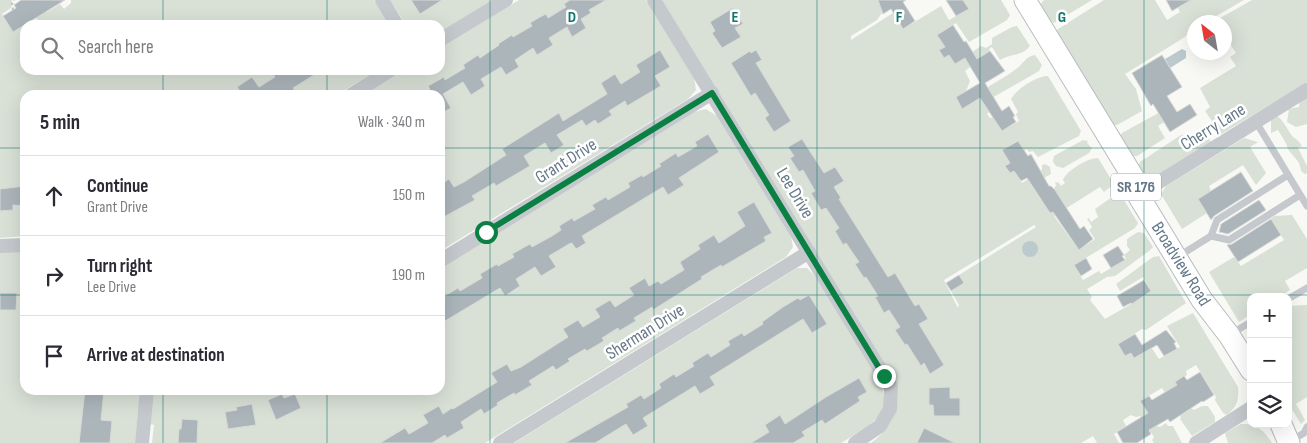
<!DOCTYPE html>
<html lang="en">
<head>
<meta charset="utf-8">
<style>
  body { margin:0; font-family:"Sofia Sans Condensed",sans-serif; background:#f2f2f3; color:#2b2b33 }
  .controls { position:absolute; right:15px; bottom:15px; display:grid; overflow:hidden; border-radius:10px; box-shadow:0 5px 20px #0002 }
  .controls button { width:45px; height:45px; display:grid; place-items:center; padding:0; border:0; border-bottom:1px solid #e1e1e2; background:#fff; color:#2b2b33; font:25px sans-serif }
  .compass { position:absolute; left:1187px; top:15px; width:45px; height:45px; border-radius:50%; background:#fff; box-shadow:0 5px 20px #0002; rotate:329deg }
  .stop { position:absolute; width:15px; height:15px; margin:-11px; border:4px solid #0b8043; border-radius:50%; background:#fff }
  .stop.end { background:#0b8043; border-color:#fff; box-shadow:0 1px 5px #0008 }
  .list { margin:0; padding:0; list-style:none }
  h2 { display:flex; justify-content:space-between; align-items:center; height:65px; margin:0; padding:0 20px; font-size:21px }
  h2 small { font-size:16px; font-weight:400; color:#7c7c81 }
  .list li { display:grid; grid-template-columns:32px 1fr auto; gap:15px; align-items:center; box-sizing:border-box; height:80px; padding:0 20px; border-top:1px solid #e1e1e2 }
  .list b { display:block; font-size:19px; white-space:nowrap }
  .list p { margin:0; font-size:16px; white-space:nowrap; color:#7c7c81 }
  .list em { font-size:16px; font-style:normal; color:#7c7c81 }
  .icon { flex:none; width:28px; height:28px; fill:none; stroke:currentColor; stroke-width:2; stroke-linecap:round; stroke-linejoin:round }
  .map { position:relative; flex:none; width:1307px; height:443px; overflow:hidden }
  .search { position:absolute; background:#fff; box-shadow:0 5px 20px #0002; left:20px; top:20px; width:425px; height:55px; display:flex; align-items:center; gap:12px; box-sizing:border-box; padding:0 18px; border-radius:15px; color:#7c7c81; font-size:19px }
  .panel { position:absolute; background:#fff; box-shadow:0 5px 20px #0002; left:20px; top:90px; width:425px; height:305px; border-radius:15px }
  .map>svg:first-child { display:block }
  .green { fill:#d9e0d6; fill-rule:evenodd }
  .water { fill:#bcc9cd }
  .building { fill:#acb5ba; stroke:#dadad7 }
  .lines { fill:none; stroke-linecap:round; stroke-linejoin:round }
  .primary-casing { stroke:#b8bcc0; stroke-width:23 }
  .path { stroke:#bec1c3; stroke-width:2; stroke-dasharray:2.5 2.5; stroke-linecap:butt }
  .lane { stroke:#c5c9cd; stroke-width:7 }
  .street { stroke:#c5c9cd; stroke-width:14 }
  .primary { stroke:#fff; stroke-width:21 }
  .route { stroke:#0b8043; stroke-width:6 }
  .grid { fill:none; stroke:#0f766e; stroke-width:1; stroke-opacity:0.55 }
  .labels { text-anchor:middle; dominant-baseline:central; stroke-width:5; stroke-linejoin:round; paint-order:stroke }
  .shield { fill:#fff; stroke:#93a0ac; stroke-width:1 }
  .shield-label { font-size:16px; font-weight:bold; fill:#657888 }
  .street-label { font-size:18px; fill:#657888; stroke:#fff }
  .grid-label { font-size:16px; text-anchor:middle; font-weight:bold; fill:#0f766e; stroke:#fff; stroke-width:5; stroke-linejoin:round; paint-order:stroke }
</style>
</head>
<body>
<div class="map">
<svg width="1307" height="443" viewBox="0 0 1307 443">
  <rect width="100%" height="100%" fill="#f8f8f5"/>
  <g class="green">
    <path d="M 0,0 L 12,0 L 11,8 L 2,14 L 13,32 L 25,24 L 26,25 L 23,30 L 25,33 L 25,70 L 378,70 L 336,95 L 25,95 L 25,236 L 0,238 Z"/>
    <path d="M 27,0 L 39,0 L 47,12 L 60,4 L 64,9 L 71,3 L 71,0 L 374,0 L 390,25 L 40,25 Z"/>
    <path d="M 390,0 L 494,0 L 440,33 L 440,25 L 406,25 Z"/>
    <path d="M 519,0 L 646,0 L 694,78 L 696,90 L 688,99 L 440,251 L 440,95 L 364,95 L 405,70 L 440,70 L 440,48 Z"/>
    <path d="M 662,0 L 879,0 L 882,13 L 877,20 L 851,36 L 851,40 L 893,13 L 903,29 L 941,6 L 949,20 L 969,9 L 963,0 L 1001,0 L 1010,15 L 1007,20 L 969,42 L 956,23 L 937,35 L 945,47 L 939,51 L 944,58 L 949,55 L 955,64 L 981,46 L 986,48 L 992,44 L 992,38 L 1012,27 L 1017,26 L 1030,46 C 1021,57 1011,53 1000,60 L 992,47 L 989,49 L 990,51 L 969,64 L 970,67 L 965,71 L 970,81 L 966,91 L 957,100 L 963,108 L 990,91 L 988,87 C 997,81 1007,76 1016,69 C 1024,64 1024,57 1035,55 L 1042,65 L 1039,71 L 983,103 L 989,112 L 987,114 L 990,118 L 993,117 L 1002,131 L 1019,121 L 1016,114 L 1018,112 L 1011,99 C 1017,89 1036,76 1048,76 L 1081,131 L 1079,136 L 1038,157 L 1033,151 L 1029,152 L 1027,149 L 1024,151 L 1017,141 L 1002,150 L 1010,163 L 1005,166 L 1010,173 L 1014,171 L 1022,183 L 1042,170 L 1042,165 L 1045,164 L 1050,167 L 1051,174 L 1031,185 L 1041,200 L 1047,203 L 1056,185 L 1055,182 L 1059,183 L 1061,186 L 1065,183 L 1063,180 C 1067,170 1088,158 1098,158 L 1114,184 L 1104,192 L 1100,187 L 1054,216 L 1079,250 L 1095,239 L 1089,230 L 1092,227 L 1087,219 L 1089,218 L 1091,222 L 1098,217 L 1095,209 L 1115,195 L 1121,195 L 1138,223 L 1135,228 L 1074,265 L 1083,280 L 1099,271 L 1101,274 L 1126,259 L 1124,255 L 1130,250 L 1127,246 L 1127,239 L 1138,232 L 1144,233 L 1153,247 L 1149,251 L 1115,276 L 1107,277 L 1087,289 L 1092,297 L 1090,300 L 1105,319 L 1140,299 L 1140,297 L 1151,291 L 1143,277 L 1120,291 L 1116,284 L 1153,257 L 1159,256 L 1186,303 L 1146,330 L 1142,329 L 1118,344 L 1125,356 L 1131,353 L 1134,358 L 1151,347 L 1159,359 L 1180,347 L 1167,326 L 1193,313 L 1238,387 C 1239,401 1237,406 1227,415 L 1223,413 L 1215,400 L 1216,397 L 1196,365 L 1186,371 L 1187,375 L 1176,382 L 1191,408 L 1194,410 L 1202,406 L 1208,406 L 1215,417 L 1215,422 L 1192,436 L 1180,419 L 1181,417 L 1162,388 L 1140,401 L 1156,426 L 1160,427 L 1166,423 L 1168,426 L 1173,426 L 1182,443 L 1154,443 L 1152,440 L 1154,437 L 1140,416 L 1136,417 L 1131,415 L 1123,420 L 1126,426 L 1114,434 L 1119,443 L 1097,443 L 1093,436 L 1081,443 L 871,443 C 890,429 900,410 897,387 ZM 1034,225 L 1036,227 L 959,275 L 964,283 L 951,291 L 959,305 L 959,304 L 958,308 L 944,280 Z"/>
    <path d="M 1044,0 L 1092,0 L 1054,23 L 1051,21 L 1049,22 L 1039,6 Z"/>
    <path d="M 1104,0 L 1155,0 L 1167,20 L 1180,12 L 1178,8 L 1190,0 L 1244,0 L 1206,22 L 1194,22 L 1194,29 L 1188,33 L 1185,37 L 1125,74 L 1136,89 L 1142,111 L 1117,125 L 1112,125 L 1055,34 L 1058,29 Z"/>
    <path d="M 1252,0 L 1307,0 L 1307,83 L 1221,134 L 1205,111 L 1210,107 L 1200,88 L 1236,66 L 1230,57 L 1236,53 L 1227,39 L 1225,41 L 1224,22 L 1213,22 Z"/>
    <path d="M 1307,96 L 1307,124 L 1296,127 L 1287,122 L 1289,109 L 1299,107 L 1300,99 Z"/>
    <path d="M 1173,105 L 1175,109 L 1164,122 L 1158,126 L 1165,138 L 1137,156 L 1131,156 L 1119,138 L 1122,133 Z"/>
    <path d="M 706,109 L 717,116 L 791,237 L 793,247 L 786,257 L 485,443 L 152,443 L 154,424 L 152,425 L 141,414 L 138,413 L 135,443 L 0,443 L 0,252 L 25,251 L 25,390 L 440,390 L 440,269 L 694,112 Z"/>
    <path d="M 1277,116 C 1285,122 1287,130 1293,137 C 1297,140 1299,141 1302,146 L 1298,148 L 1307,166 L 1307,173 L 1305,174 L 1301,171 C 1300,159 1292,157 1287,147 L 1287,145 L 1278,130 L 1271,133 L 1271,120 Z"/>
    <path d="M 1181,135 L 1190,135 L 1195,144 L 1208,137 L 1211,142 L 1159,174 L 1149,177 L 1138,168 L 1140,162 Z"/>
    <path d="M 1244,138 L 1258,142 L 1250,147 L 1266,173 L 1256,185 L 1243,165 L 1209,186 L 1211,191 L 1198,199 L 1207,213 L 1182,229 L 1161,194 L 1166,186 Z"/>
    <path d="M 1083,140 L 1088,141 L 1087,143 L 1092,148 L 1089,153 L 1063,168 L 1056,166 L 1053,162 L 1054,156 Z"/>
    <path d="M 1292,215 L 1307,239 L 1307,268 L 1285,281 L 1290,290 L 1280,297 L 1251,297 L 1251,314 L 1239,322 L 1209,272 L 1234,257 L 1241,266 L 1284,240 L 1271,219 L 1274,216 Z"/>
    <path d="M 797,268 L 807,268 L 816,277 L 882,384 L 884,398 L 884,406 L 880,415 L 869,426 L 841,443 L 514,443 Z"/>
    <path d="M 1307,305 L 1307,397 L 1296,404 L 1305,420 L 1301,424 L 1288,403 L 1288,306 Z"/>
    <path d="M 1241,424 C 1256,423 1264,430 1272,443 L 1228,443 L 1225,433 Z"/>
  </g>
  <g class="water">
    <path d="M 1182,49 L 1186,51 L 1186,58 L 1170,68 L 1165,59 Z"/>
    <circle cx="1030" cy="249" r="8"/>
  </g>
  <g class="building">
    <path d="M 21,0 L 65,0 L 13,32 L 3,16 L 16,8 L 14,5 Z"/>
    <path d="M 411,0 L 442,0 L 420,14 Z"/>
    <path d="M 570,0 L 606,0 L 589,10 L 591,13 L 581,19 L 586,28 L 572,37 L 567,27 L 549,38 L 553,45 L 537,55 L 533,48 L 515,60 L 519,67 L 506,75 L 501,67 L 481,79 L 485,86 L 471,95 L 463,82 L 443,94 L 451,108 L 440,114 L 440,95 L 420,95 L 430,89 L 428,86 L 444,77 L 445,80 L 465,68 L 463,65 L 478,55 L 480,58 L 499,45 L 498,44 L 512,35 L 513,37 L 532,26 L 530,23 L 540,17 L 546,14 L 548,18 L 566,7 L 564,4 Z"/>
    <path d="M 878,0 L 906,0 L 903,2 L 915,21 L 903,29 L 891,9 L 883,14 Z"/>
    <path d="M 946,0 L 963,0 L 969,9 L 956,16 Z"/>
    <path d="M 1166,0 L 1191,0 L 1172,11 Z"/>
    <path d="M 733,8 L 743,24 L 735,28 L 741,37 L 722,48 L 712,33 L 715,31 L 710,22 Z"/>
    <path d="M 953,25 L 964,42 L 966,41 L 977,59 L 990,51 L 1005,71 L 985,83 L 1002,111 L 1009,106 L 1015,116 L 1013,117 L 1016,122 L 1002,131 L 980,98 L 962,109 L 956,97 L 980,83 L 965,58 L 955,64 L 949,55 L 944,58 L 939,50 L 945,47 L 937,35 Z"/>
    <path d="M 660,50 L 670,67 L 655,76 L 661,86 L 627,106 L 625,101 L 609,111 L 612,115 L 598,124 L 595,120 L 586,126 L 582,120 L 557,135 L 564,145 L 551,153 L 545,143 L 524,156 L 530,166 L 496,186 L 494,183 L 472,196 L 475,200 L 440,219 L 440,185 L 449,179 L 454,187 L 464,182 L 506,155 L 502,149 L 559,113 L 563,121 L 607,94 L 601,83 L 615,74 L 621,84 L 640,72 L 636,65 Z"/>
    <path d="M 756,50 L 762,60 L 756,63 L 791,121 L 774,132 L 765,118 L 769,115 L 755,93 L 751,96 L 731,63 L 750,51 L 751,53 Z"/>
    <path d="M 1162,55 L 1182,87 L 1167,96 L 1177,112 L 1190,104 L 1197,115 L 1170,132 L 1153,104 L 1151,106 L 1132,73 Z"/>
    <path d="M 271,70 L 322,70 L 293,88 L 295,91 L 289,95 L 243,95 L 237,87 L 252,77 L 259,87 L 275,77 Z"/>
    <path d="M 708,134 L 719,152 L 679,178 L 684,185 L 668,195 L 663,187 L 582,236 L 586,243 L 576,249 L 572,243 L 569,244 L 549,256 L 556,267 L 541,276 L 535,267 L 516,279 L 520,286 L 505,296 L 500,288 L 440,324 L 440,299 L 458,288 L 460,291 L 482,278 L 480,274 L 497,264 L 498,266 L 514,257 L 512,254 L 530,244 L 532,247 L 552,236 L 561,230 L 559,226 L 572,218 L 574,221 L 595,209 L 592,205 L 606,197 L 608,200 L 630,187 L 628,183 L 642,175 L 643,177 L 661,166 L 659,164 L 676,153 L 678,157 L 697,146 L 695,142 Z"/>
    <path d="M 802,139 L 824,173 L 835,167 L 844,181 L 834,187 L 841,198 L 839,199 L 888,277 L 895,273 L 915,306 L 919,304 L 928,319 L 919,324 L 944,365 L 930,374 L 924,363 L 921,366 L 907,344 L 905,345 L 895,330 L 900,327 L 889,310 L 884,313 L 875,297 L 878,296 L 866,277 L 864,278 L 855,264 L 859,262 L 846,243 L 843,245 L 835,231 L 839,228 L 826,208 L 821,210 L 811,193 L 815,191 L 803,170 L 799,172 L 790,158 L 794,156 L 788,147 Z"/>
    <path d="M 1018,141 L 1028,156 L 1031,154 L 1049,186 L 1051,186 L 1055,190 L 1080,229 L 1084,226 L 1093,239 L 1079,250 L 1053,212 L 1050,213 L 1027,178 L 1021,181 L 1014,171 L 1010,173 L 1005,166 L 1010,163 L 1002,150 Z"/>
    <path d="M 1241,172 L 1253,191 L 1214,216 L 1211,220 L 1198,199 Z"/>
    <path d="M 25,186 L 25,206 L 13,205 L 13,210 L 0,211 L 0,189 Z"/>
    <path d="M 1259,200 L 1266,210 L 1228,234 L 1219,232 L 1221,224 Z"/>
    <path d="M 754,202 L 772,233 L 764,237 L 766,241 L 722,267 L 721,265 L 701,277 L 702,279 L 653,310 L 652,307 L 634,318 L 636,321 L 619,331 L 618,328 L 602,338 L 604,341 L 587,351 L 585,349 L 568,359 L 570,361 L 556,370 L 553,366 L 529,381 L 532,385 L 515,395 L 514,393 L 497,403 L 498,405 L 484,414 L 481,409 L 461,422 L 464,428 L 447,438 L 445,435 L 432,443 L 380,443 L 405,428 L 409,434 L 428,423 L 423,415 L 439,406 L 443,414 L 452,408 L 453,409 L 497,382 L 491,373 L 507,364 L 511,371 L 521,367 L 568,337 L 563,329 L 578,320 L 583,327 L 600,317 L 595,309 L 610,300 L 615,307 L 634,295 L 629,288 L 645,278 L 649,286 L 658,281 L 661,284 L 684,270 L 680,262 L 700,249 L 698,245 L 714,235 L 719,243 L 745,226 L 737,212 Z"/>
    <path d="M 1271,219 L 1281,235 L 1238,262 L 1227,245 L 1232,244 Z"/>
    <path d="M 1118,246 L 1124,255 L 1122,256 L 1125,260 L 1111,268 L 1103,255 Z"/>
    <path d="M 1086,258 L 1092,269 L 1081,276 L 1074,265 Z"/>
    <path d="M 959,275 L 964,283 L 951,291 L 946,283 Z"/>
    <path d="M 1144,280 L 1151,291 L 1132,304 L 1131,303 L 1123,307 L 1117,296 Z"/>
    <path d="M 0,293 L 17,293 L 16,310 L 0,310 Z"/>
    <path d="M 809,295 L 827,324 L 812,333 L 803,319 L 710,377 L 715,385 L 700,394 L 695,386 L 643,418 L 648,426 L 633,435 L 626,424 L 595,443 L 565,443 L 628,407 L 626,404 L 641,395 L 644,399 L 661,388 L 659,384 L 674,374 L 676,377 L 694,366 L 692,363 L 708,353 L 711,357 L 730,345 L 728,341 L 742,333 L 744,336 L 763,324 L 762,322 L 783,307 L 798,298 L 800,300 Z"/>
    <path d="M 1166,330 L 1176,342 L 1174,343 L 1177,349 L 1164,356 L 1157,345 L 1134,358 L 1131,353 L 1125,356 L 1118,344 L 1135,334 L 1142,345 Z"/>
    <path d="M 1200,372 L 1214,395 L 1203,402 L 1202,401 L 1170,422 L 1168,419 L 1149,430 L 1151,434 L 1137,443 L 1123,443 L 1117,432 L 1148,413 L 1140,401 L 1149,396 L 1152,400 L 1177,385 L 1175,382 L 1184,376 L 1187,380 Z"/>
    <path d="M 859,378 L 867,392 L 858,397 L 860,401 L 825,424 L 822,420 L 802,432 L 805,436 L 793,443 L 751,443 L 769,432 L 765,425 L 780,415 L 785,424 L 826,397 Z"/>
    <path d="M 950,387 L 950,398 L 960,398 L 960,416 L 934,416 L 933,405 L 929,405 L 929,388 Z"/>
    <path d="M 85,390 L 104,390 L 101,420 L 112,421 L 110,443 L 79,443 Z"/>
    <path d="M 282,394 L 284,398 L 295,394 L 301,408 L 276,420 L 268,400 Z"/>
    <path d="M 252,404 L 256,425 L 228,429 L 225,412 L 237,410 L 236,407 Z"/>
    <path d="M 182,419 L 198,420 L 197,443 L 178,443 L 179,429 L 181,429 Z"/>
    <path d="M 924,428 L 955,443 L 917,443 Z"/>
  </g>
  <g class="lines">
    <defs>
      <g id="primary">
        <path d="M 1025,0 L 1133,177 L 1138,195 L 1202,300 L 1229,335 L 1251,370"/>
        <path d="M 1281,424 L 1289,443"/>
      </g>
    </defs>
    <use href="#primary" class="primary-casing"/>
    <path class="path" d="M 13,10 L 12,4 L 14,0"/>
    <g class="lane">
      <path d="M 1256,122 L 1307,206"/>
      <path d="M 1211,236 L 1229,240 L 1300,195"/>
      <path d="M 1179,256 L 1211,236 L 1217,220 L 1288,175"/>
      <path d="M 1288,299 L 1307,288"/>
      <path d="M 1232,333 L 1251,322"/>
      <path d="M 1291,441 L 1304,433 L 1307,427"/>
    </g>
    <g class="street">
      <path d="M 382,0 L 397,25"/>
      <path d="M 654,0 L 891,387 L 890,409 L 880,426 L 855,443"/>
      <path d="M 440,40 L 506,0"/>
      <path d="M 351,95 L 391,70"/>
      <path d="M 1138,195 L 1307,90"/>
      <path d="M 0,246 L 25,245"/>
      <path d="M 440,261 L 712,93"/>
      <path d="M 142,443 L 147,390"/>
      <path d="M 500,443 L 809,252"/>
      <path d="M 1196,443 L 1251,408"/>
    </g>
    <use href="#primary" class="primary"/>
  </g>
  <g class="lines">
    <path class="route" d="M 486,232 L 712,93 L 884,376"/>
  </g>
  <path class="grid" d="M 163,0 L 163,25M 327,0 L 327,25M 490,0 L 490,443M 654,0 L 654,443M 817,0 L 817,443M 980,0 L 980,443M 1144,0 L 1144,443M 163,70 L 163,95M 327,70 L 327,95M 0,148 L 25,148M 440,148 L 1307,148M 0,295 L 25,295M 440,295 L 1307,295M 163,390 L 163,443M 327,390 L 327,443"/>
  <g class="labels">
    <rect class="shield" x="1111" y="173.5" width="50" height="27" rx="4"/>
    <g class="shield-label">
      <text x="1136" y="187">SR 176</text>
    </g>
    <g class="street-label">
      <text transform="translate(1213 127) rotate(-32)">Cherry Lane</text>
      <text transform="translate(566 161) rotate(-32)">Grant Drive</text>
      <text transform="translate(795 193) rotate(59)">Lee Drive</text>
      <text transform="translate(1181 264) rotate(58)">Broadview Road</text>
      <text transform="translate(645 332) rotate(-32)">Sherman Drive</text>
    </g>
  </g>
  <g class="grid-label">
    <text x="572" y="22">D</text>
    <text x="735" y="22">E</text>
    <text x="899" y="22">F</text>
    <text x="1062" y="22">G</text>
  </g>
</svg>
<div class="controls">
<button>+</button>
<button>−</button>
<button><svg class="icon" aria-label="layers" viewBox="0 0 24 24"><path d="M12 4l9 5-9 5-9-5zM3 14l9 5 9-5"/></svg></button>
</div>
<svg class="compass" viewBox="-18 -18 36 36"><path d="M0-13l5 13h-10z" fill="#e53935"/><path d="M0 13l5-13h-10z" fill="#7c7c81"/></svg>
<div class="stop" style="left:486px;top:232px"></div>
<div class="stop end" style="left:884px;top:376px"></div>
<div class="search"><svg class="icon" aria-label="search" viewBox="0 0 24 24"><circle cx="10" cy="10" r="6"/><path d="M15 15l6 6"/></svg>Search here</div>
<section class="panel">
<h2>5 min<small>Walk · 340 m</small></h2>
<ul class="list">
<li><svg class="icon" aria-label="ahead" viewBox="0 0 24 24"><path d="M12 20V5M6 11l6-6 6 6"/></svg><div><b>Continue</b><p>Grant Drive</p></div><em>150 m</em></li>
<li><svg class="icon" aria-label="right" viewBox="0 0 24 24"><path d="M7 20v-9h11M14 6l5 5-5 5"/></svg><div><b>Turn right</b><p>Lee Drive</p></div><em>190 m</em></li>
<li><svg class="icon" aria-label="arrive" viewBox="0 0 24 24"><path d="M6 21V4h12l-3 4 3 4H6"/></svg><div><b>Arrive at destination</b></div></li>
</ul>
</section>
</div>
</body>
</html>
